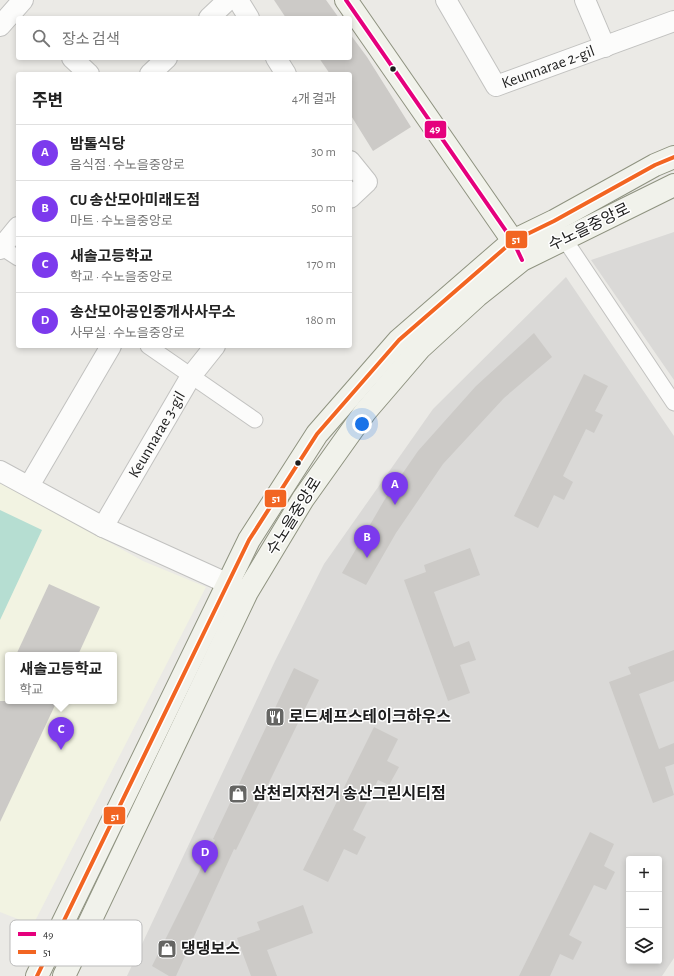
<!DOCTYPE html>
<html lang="ko">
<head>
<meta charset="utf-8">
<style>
  body { margin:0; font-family:"Alegreya Sans","Noto Sans KR",sans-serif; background:#f2f2f2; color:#222 }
  .controls { position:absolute; right:12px; bottom:12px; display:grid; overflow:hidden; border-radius:4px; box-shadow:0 2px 6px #0003 }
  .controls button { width:36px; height:36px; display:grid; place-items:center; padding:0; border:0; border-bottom:1px solid #e0e0e0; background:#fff; color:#222; font:20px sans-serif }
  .you { position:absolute; left:362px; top:424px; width:14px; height:14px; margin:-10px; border:3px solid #fff; border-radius:50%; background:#1a73e8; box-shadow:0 0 0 6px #1a73e833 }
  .badge { display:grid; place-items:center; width:26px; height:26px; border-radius:50%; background:#7c3aed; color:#fff; font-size:13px; font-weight:700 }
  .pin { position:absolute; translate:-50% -33px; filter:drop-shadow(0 1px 2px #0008) }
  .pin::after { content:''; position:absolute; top:21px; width:14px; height:12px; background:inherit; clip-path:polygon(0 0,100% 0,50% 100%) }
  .popup { position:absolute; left:5px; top:652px; width:112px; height:52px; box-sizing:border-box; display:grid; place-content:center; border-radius:4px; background:#fff; filter:drop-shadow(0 1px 3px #0005); font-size:13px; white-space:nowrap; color:#767676 }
  .popup b { font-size:15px; color:#222 }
  .popup::after { content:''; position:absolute; left:50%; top:100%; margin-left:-8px; border:8px solid transparent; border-top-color:#fff }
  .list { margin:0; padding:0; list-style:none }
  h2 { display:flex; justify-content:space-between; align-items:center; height:52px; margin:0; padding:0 16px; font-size:17px }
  h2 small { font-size:13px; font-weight:400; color:#767676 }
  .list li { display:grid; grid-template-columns:26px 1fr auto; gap:12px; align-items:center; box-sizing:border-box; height:56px; padding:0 16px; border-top:1px solid #e0e0e0 }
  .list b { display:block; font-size:15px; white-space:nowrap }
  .list p { margin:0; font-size:13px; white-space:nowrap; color:#767676 }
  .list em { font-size:13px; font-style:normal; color:#767676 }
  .icon { flex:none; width:22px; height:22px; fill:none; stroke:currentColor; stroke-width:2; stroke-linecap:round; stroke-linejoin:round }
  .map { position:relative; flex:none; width:674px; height:976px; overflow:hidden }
  .search { position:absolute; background:#fff; box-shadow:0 2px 6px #0003; left:16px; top:16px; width:336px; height:44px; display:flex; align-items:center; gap:10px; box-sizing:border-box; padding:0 14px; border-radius:4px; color:#767676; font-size:15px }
  .panel { position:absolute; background:#fff; box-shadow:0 2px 6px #0003; left:16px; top:72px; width:336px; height:276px; border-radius:4px }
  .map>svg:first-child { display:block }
  .residential { fill:#dad9d7; fill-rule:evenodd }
  .education { fill:#f2f3e2; fill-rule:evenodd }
  .pitch { fill:#b6ded2 }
  .building { fill:#cccac7 }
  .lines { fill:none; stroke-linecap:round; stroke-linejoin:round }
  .pedestrian-casing { stroke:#c2c2c0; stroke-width:17 }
  .minor-casing { stroke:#c2c2c0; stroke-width:22 }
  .secondary-casing { stroke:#8f9380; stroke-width:24 }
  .pedestrian { stroke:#fcfcfb; stroke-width:15 }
  .minor { stroke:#fcfcfb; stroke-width:20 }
  .secondary { stroke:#f1f2eb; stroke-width:22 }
  .bus-1-casing { stroke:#fff; stroke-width:7 }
  .bus-2-casing { stroke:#fff; stroke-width:7 }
  .bus-1 { stroke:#e5007d; stroke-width:4 }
  .bus-2 { stroke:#f26522; stroke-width:4 }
  .bus-dot { fill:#1d1d1d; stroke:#fff; stroke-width:1.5 }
  .labels { text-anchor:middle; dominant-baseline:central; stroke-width:3; stroke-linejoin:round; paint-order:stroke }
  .street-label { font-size:16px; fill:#1d1d1d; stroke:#fff }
  .poi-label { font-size:16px; font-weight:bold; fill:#1d1d1d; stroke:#fff; text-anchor:start }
  .key { fill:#fff; stroke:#bbb; stroke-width:1 }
  .key-label { font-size:11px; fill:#1d1d1d }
  .line-badge { stroke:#fff; stroke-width:1.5 }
  .badge-label { font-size:11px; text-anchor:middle; font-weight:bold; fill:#fff }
</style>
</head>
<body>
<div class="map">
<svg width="674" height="976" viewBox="0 0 674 976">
  <rect width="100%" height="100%" fill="#ebeae6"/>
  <g class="residential">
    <path d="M 674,232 L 674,380 L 591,260 Z"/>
    <path d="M 566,277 L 674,436 L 674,958 L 662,976 L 127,976 L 275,661 L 324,564 L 433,409 ZM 629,859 L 659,859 L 659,961 L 629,961 Z"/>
  </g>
  <path class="education" d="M 0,482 L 143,561 L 206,587 L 33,925 L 0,912 ZM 8,655 L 114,655 L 114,701 L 8,701 Z"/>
  <path class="pitch" d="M 0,510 L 42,530 L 0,620 Z"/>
  <g class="building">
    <path d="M 274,0 L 326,0 L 339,18 L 286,18 Z"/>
    <path d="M 350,34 L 367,57 L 411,127 L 373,151 L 350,114 L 350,74 L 330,74 L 319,58 L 350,58 Z"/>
    <path d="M 534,333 L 552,357 L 504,398 L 443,464 L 396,533 L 366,585 L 342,573 L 385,499 L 418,451 L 476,386 Z"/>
    <path d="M 584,374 L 608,386 L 595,411 L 603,415 L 594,433 L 586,429 L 563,476 L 573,482 L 564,500 L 554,495 L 538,528 L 514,516 Z"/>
    <path d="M 470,548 L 480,575 L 434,592 L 454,647 L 469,641 L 476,660 L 460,665 L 470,693 L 448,701 L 404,580 L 426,572 L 424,565 Z"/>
    <path d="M 49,584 L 100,607 L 78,655 L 16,655 Z"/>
    <path d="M 674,650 L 674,681 L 639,694 L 659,749 L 674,743 L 674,764 L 665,767 L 674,795 L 653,803 L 609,682 L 631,674 L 628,667 Z"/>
    <path d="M 294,668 L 319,680 L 236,850 L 234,849 L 176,976 L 169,976 L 152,966 L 215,840 L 213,839 Z"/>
    <path d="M 0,701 L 57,701 L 0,822 Z"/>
    <path d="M 374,727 L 398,739 L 387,761 L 399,767 L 389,785 L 378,780 L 353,830 L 366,837 L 357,855 L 344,849 L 328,882 L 303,870 Z"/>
    <path d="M 590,832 L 614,844 L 604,866 L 615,872 L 606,890 L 594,885 L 569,935 L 582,942 L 573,960 L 560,954 L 550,976 L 519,976 Z"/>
    <path d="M 303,905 L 313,933 L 267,950 L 277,976 L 251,976 L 237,938 L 260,930 L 257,922 Z"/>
  </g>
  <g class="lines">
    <defs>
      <g id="pedestrian">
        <path d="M 559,231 L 674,403"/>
        <path d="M 1,247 L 18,258"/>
        <path d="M 148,346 L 255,420"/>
      </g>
      <g id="minor">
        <path d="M 238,0 L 249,18"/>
        <path id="s1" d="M 446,0 L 496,86 L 674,21"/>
        <path d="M 585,0 L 605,47"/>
        <path d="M 209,18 L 228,0"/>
        <path d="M 0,26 L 23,0"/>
        <path d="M 72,58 L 89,74"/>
        <path d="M 276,58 L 286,74"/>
        <path d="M 150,74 L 167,58"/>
        <path d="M 350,161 L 367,182 L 350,198"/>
        <path d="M 0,249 L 18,227"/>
        <path d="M 0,471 L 103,527 L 242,590"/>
        <path d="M 29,486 L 111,346"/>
        <path id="s2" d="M 103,527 L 191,376 L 215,346"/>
      </g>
      <g id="secondary">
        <path d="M 346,0 L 513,241 L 519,253"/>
        <path d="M 37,976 L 249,540 L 317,434 L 399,340 L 513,241 L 554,221 L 655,165 L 674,157"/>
        <path d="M 64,976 L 247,592 L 303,499 L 365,412 L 420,348 L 477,296 L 522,260 L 674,185"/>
      </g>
    </defs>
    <use href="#pedestrian" class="pedestrian-casing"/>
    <use href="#minor" class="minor-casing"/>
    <use href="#secondary" class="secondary-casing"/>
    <use href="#pedestrian" class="pedestrian"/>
    <use href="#minor" class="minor"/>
    <use href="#secondary" class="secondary"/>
    <defs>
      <path id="bus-1" d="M 346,0 L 513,241 L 522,260"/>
      <path id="bus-2" d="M 37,976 L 249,540 L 317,434 L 399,340 L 513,241 L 554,221 L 655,165 L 674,157"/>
    </defs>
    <use href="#bus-1" class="bus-1-casing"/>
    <use href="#bus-2" class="bus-2-casing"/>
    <use href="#bus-1" class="bus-1"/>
    <use href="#bus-2" class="bus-2"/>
  </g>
  <defs>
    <symbol id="restaurant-square" viewBox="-11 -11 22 22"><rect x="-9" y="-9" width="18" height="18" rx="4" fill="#656563" stroke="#fff"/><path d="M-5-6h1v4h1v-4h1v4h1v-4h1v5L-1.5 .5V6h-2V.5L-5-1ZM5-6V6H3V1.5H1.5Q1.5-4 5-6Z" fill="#fff"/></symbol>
    <symbol id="shop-square" viewBox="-11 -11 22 22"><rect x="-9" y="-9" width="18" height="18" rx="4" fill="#656563" stroke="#fff"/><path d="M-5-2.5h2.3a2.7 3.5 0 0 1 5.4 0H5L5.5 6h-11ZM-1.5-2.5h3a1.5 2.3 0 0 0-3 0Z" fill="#fff"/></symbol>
  </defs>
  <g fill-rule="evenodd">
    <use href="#restaurant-square" x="264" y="706" width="22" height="22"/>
    <use href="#shop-square" x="227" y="783" width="22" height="22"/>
    <use href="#shop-square" x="156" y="938" width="22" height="22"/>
  </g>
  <g class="bus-dot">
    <circle cx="393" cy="69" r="3.5"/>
    <circle cx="298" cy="463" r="3.5"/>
  </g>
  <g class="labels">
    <g class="street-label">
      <text stroke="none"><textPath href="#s1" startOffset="155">Keunnarae 2-gil</textPath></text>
      <text transform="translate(589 227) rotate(-26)">수노을중앙로</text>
      <text stroke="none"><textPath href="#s2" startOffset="107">Keunnarae 3-gil</textPath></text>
      <text transform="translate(294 516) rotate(-58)">수노을중앙로</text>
    </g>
    <g class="poi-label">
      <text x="289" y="717">로드셰프스테이크하우스</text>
      <text x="252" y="794">삼천리자전거 송산그린시티점</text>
      <text x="181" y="949">댕댕보스</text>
    </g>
  </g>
  <rect x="10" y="920" width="132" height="46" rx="6" class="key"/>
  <rect x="18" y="932" width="18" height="4" fill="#e5007d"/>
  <rect x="18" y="950" width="18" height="4" fill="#f26522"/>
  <g class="key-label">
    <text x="43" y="938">49</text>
    <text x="43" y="956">51</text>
  </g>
  <g class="line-badge">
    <rect x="424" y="120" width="23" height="19" rx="4" fill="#e5007d"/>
    <rect x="505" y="230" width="23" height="19" rx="4" fill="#f26522"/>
    <rect x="264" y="489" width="23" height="19" rx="4" fill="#f26522"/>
    <rect x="103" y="806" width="23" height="19" rx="4" fill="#f26522"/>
  </g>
  <g class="badge-label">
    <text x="435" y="133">49</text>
    <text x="516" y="243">51</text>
    <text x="276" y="502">51</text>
    <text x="115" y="820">51</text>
  </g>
</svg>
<div class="controls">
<button>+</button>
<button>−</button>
<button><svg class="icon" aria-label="layers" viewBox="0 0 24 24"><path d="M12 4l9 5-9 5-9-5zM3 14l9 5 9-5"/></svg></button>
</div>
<div class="you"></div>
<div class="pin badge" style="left:395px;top:505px">A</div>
<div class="pin badge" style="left:367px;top:558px">B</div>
<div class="pin badge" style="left:61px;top:750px">C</div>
<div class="popup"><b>새솔고등학교</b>학교</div>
<div class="pin badge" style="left:205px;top:873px">D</div>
<div class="search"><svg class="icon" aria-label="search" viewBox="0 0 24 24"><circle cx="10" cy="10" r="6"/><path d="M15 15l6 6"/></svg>장소 검색</div>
<section class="panel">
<h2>주변<small>4개 결과</small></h2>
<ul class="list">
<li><span class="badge">A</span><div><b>밤톨식당</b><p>음식점 · 수노을중앙로</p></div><em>30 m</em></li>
<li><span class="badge">B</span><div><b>CU 송산모아미래도점</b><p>마트 · 수노을중앙로</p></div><em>50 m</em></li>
<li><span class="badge">C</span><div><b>새솔고등학교</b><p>학교 · 수노을중앙로</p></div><em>170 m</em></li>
<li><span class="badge">D</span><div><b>송산모아공인중개사사무소</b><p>사무실 · 수노을중앙로</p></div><em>180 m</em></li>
</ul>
</section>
</div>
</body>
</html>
